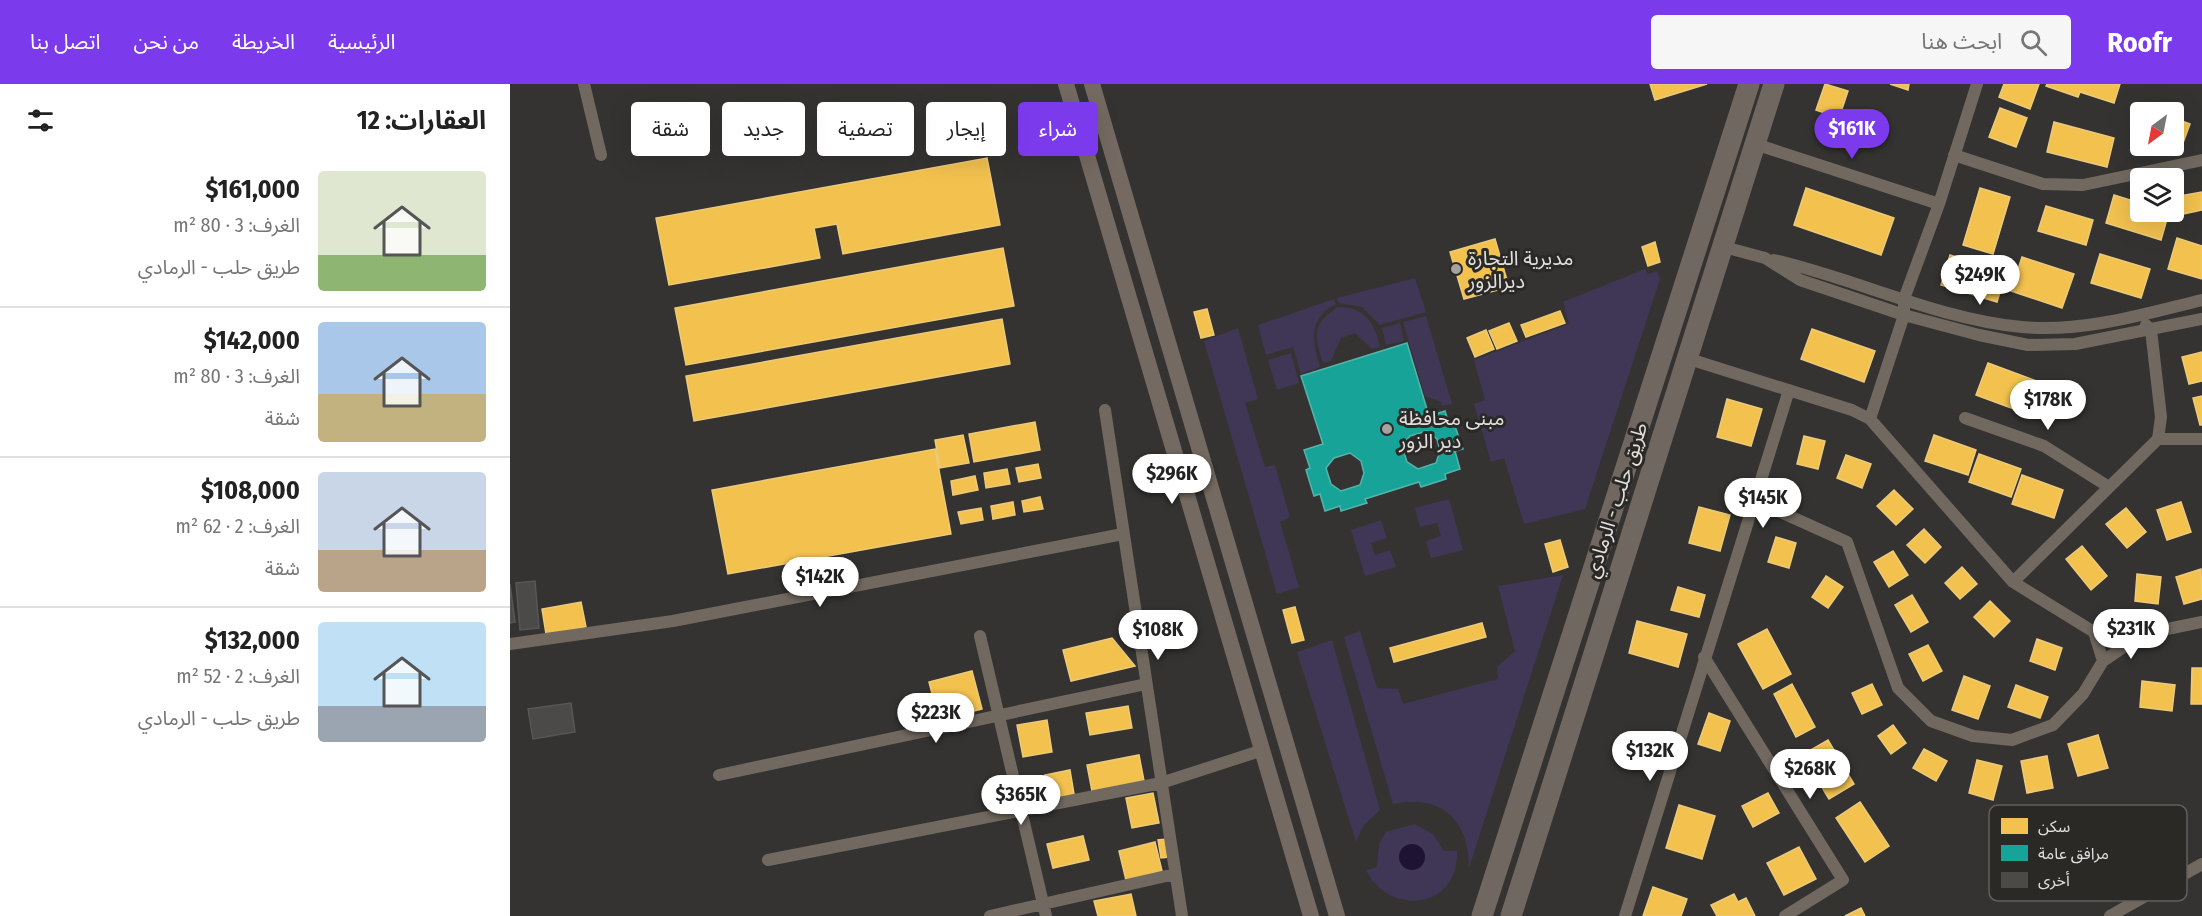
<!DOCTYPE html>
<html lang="ar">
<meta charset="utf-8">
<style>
:root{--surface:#fff;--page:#f6f6f6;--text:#222;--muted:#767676;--line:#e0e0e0;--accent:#7c3aed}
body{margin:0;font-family:"Fira Sans Condensed","Noto Sans Arabic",sans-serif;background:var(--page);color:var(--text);direction:rtl;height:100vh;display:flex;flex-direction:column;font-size:22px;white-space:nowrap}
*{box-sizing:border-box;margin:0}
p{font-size:20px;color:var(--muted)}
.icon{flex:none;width:33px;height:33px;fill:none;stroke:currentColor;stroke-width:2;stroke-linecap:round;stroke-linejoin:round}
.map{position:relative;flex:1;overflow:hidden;direction:ltr}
.panel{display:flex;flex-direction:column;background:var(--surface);width:510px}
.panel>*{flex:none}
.banner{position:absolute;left:18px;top:18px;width:570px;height:54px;direction:rtl;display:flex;gap:12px}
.needle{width:39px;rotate:212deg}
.fabs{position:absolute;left:1620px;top:18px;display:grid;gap:12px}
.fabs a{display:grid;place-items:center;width:54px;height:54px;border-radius:6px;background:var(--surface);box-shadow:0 6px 24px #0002;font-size:30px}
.price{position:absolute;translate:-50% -51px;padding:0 14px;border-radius:21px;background:#fff;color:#222;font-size:20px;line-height:39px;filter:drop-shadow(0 2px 3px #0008)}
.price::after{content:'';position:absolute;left:50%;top:36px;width:18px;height:14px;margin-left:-9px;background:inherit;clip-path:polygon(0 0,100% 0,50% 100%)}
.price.active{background:var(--accent);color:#fff}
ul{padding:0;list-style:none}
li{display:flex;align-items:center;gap:18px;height:150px;padding:0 24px}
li+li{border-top:2px solid var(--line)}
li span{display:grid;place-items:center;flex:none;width:168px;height:120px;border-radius:6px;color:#555}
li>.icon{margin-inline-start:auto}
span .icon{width:72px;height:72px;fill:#fffc;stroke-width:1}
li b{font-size:26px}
h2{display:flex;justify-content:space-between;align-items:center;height:72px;padding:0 24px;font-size:26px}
.tag{padding:0 21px;border-radius:6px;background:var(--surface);box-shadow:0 6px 24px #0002;font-size:21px;line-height:54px}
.tag.active{background:var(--accent);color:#fff}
header{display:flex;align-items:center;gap:36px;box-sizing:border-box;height:84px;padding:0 30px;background:var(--accent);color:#fff}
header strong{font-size:28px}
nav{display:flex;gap:33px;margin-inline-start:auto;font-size:21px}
.search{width:420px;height:54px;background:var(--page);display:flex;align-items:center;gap:15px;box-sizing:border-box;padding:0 21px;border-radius:6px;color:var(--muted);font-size:22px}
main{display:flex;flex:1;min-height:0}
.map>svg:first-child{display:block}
.green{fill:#403756}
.water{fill:#1e1333}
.homes{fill:#f2c14e;stroke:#edca7a;stroke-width:1.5}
.public{fill:#17a398;stroke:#54b5ad;stroke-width:1.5;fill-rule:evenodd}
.building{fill:#4b4a49;stroke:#585755;stroke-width:1.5}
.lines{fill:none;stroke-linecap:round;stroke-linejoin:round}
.minor{stroke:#716960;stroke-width:12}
.secondary{stroke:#746a61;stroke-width:16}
.trunk{stroke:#706860;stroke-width:21}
.poi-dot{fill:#a5a3a2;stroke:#2b2926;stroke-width:2}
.labels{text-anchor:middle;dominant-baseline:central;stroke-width:6;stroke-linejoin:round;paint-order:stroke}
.poi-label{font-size:20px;fill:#e2e0df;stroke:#2b2926;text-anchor:start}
.street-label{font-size:20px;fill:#e2e0df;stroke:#2b2926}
.key{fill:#2b2926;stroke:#62605e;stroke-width:1.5}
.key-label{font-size:16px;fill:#e2e0df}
</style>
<header>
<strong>Roofr</strong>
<div class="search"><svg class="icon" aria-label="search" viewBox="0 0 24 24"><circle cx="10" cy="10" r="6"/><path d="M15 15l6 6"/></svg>ابحث هنا</div>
<nav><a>الرئيسية</a><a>الخريطة</a><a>من نحن</a><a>اتصل بنا</a></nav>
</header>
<main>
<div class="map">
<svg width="1692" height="832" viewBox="0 0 1692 832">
<rect width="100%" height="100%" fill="#343331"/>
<!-- green -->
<path class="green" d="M1135 185 1138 190 1147 187 1150 195 1075 425 1014 440 994 374 981 378 964 320 975 316 964 276 1059 240 1053 218Z
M905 194 916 228 870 241 852 223 829 219 827 214Z
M824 215 826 220C798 234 802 258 810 283L791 290 783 263 756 271 748 241Z
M827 223C855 223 864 238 870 263L862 265 845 249 831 254 821 277 813 279C804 249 801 243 827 223Z
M916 232 942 320 932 322 931 318 915 312 893 238Z
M890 239 894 257 876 261 872 244Z
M728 244 748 315 735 319 755 383 765 381 780 433 770 438 789 503 767 510 694 257Z
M781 269 789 299 767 306 758 276Z
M939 415 953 466 921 474 916 457 931 452 927 439 910 443 905 424Z
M871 436 877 454 861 459 865 471 880 466 886 483 855 492 841 446Z
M1053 491 959 784C959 735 931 710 883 720L834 553 850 547 867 604 888 605 893 620 988 595 987 583 1005 567 988 502Z
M822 556 870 726 854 741 846 758 787 568Z
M905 740 923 750 934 767H947C949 827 878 832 856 786L867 783 869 760 876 748Z"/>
<!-- water -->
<path class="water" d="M889 773a13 13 0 1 1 26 0a13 13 0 1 1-26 0Z"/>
<!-- homes -->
<path class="homes" d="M1140 0H1197L1145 16Z
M1315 0 1338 7 1329 34 1306 26Z
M1380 0H1399L1398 6Z
M1494 0H1529L1520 25 1489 13Z
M1537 0H1610L1604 19 1570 8 1568 13 1536 2Z
M1490 24 1517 34 1506 63 1479 53Z
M1664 34 1680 40 1670 67 1654 62H1664Z
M1544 38 1604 54 1597 83 1537 68Z
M477 74 490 141 333 170 327 140 304 144 310 174 159 201 146 134Z
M1296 104 1384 134 1371 171 1284 141Z
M1470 104 1500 113 1483 170 1453 161Z
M1692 108V126L1673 130 1669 112Z
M1604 111 1630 119V128H1659L1651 156 1596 139Z
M1536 122 1583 136 1576 161 1528 147Z
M1667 154 1692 162V195L1658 185Z
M985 155 999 203 954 215 940 168Z
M1145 158 1150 178 1138 182 1132 163Z
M493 164 504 222 176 281 165 224Z
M1590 170 1640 185 1631 214 1581 199Z
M1440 171 1496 188 1487 218 1431 201Z
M1512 173 1564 190 1552 224 1501 207Z
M697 225 704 251 691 254 684 228Z
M1050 227 1055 239 1016 253 1011 241Z
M492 235 500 280 184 337 176 292Z
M999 239 1007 257 987 265 979 247Z
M1302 245 1365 267 1354 298 1291 275Z
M976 246 984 265 965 273 957 254Z
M1692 268V297L1679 300 1672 273Z
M1478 279 1535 300 1523 332 1466 311Z
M1692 312V341H1690L1683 314Z
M1217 315 1252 325 1241 362 1207 353Z
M525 338 530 366 464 378 459 350Z
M453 351 459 379 430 384 425 356Z
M1424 351 1466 366 1458 391 1415 377Z
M1294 352 1315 357 1308 385 1287 380Z
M425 365 441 450 218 490 202 406Z
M1469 370 1511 385 1501 413 1459 398Z
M1336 371 1361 380 1352 404 1327 394Z
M528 380 531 394 509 398 506 384Z
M497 385 500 400 476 404 474 389Z
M1512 391 1553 406 1544 434 1502 420Z
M465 392 468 406 443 411 441 397Z
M1384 406 1403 425 1386 441 1367 422Z
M530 413 533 425 514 428 512 417Z
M503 418 505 431 483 435 481 422Z
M1671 418 1681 448 1657 456 1647 426Z
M1189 423 1220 431 1210 467 1179 459Z
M471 424 473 436 451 440 448 428Z
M1616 424 1636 448 1617 464 1596 440Z
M1414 445 1431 463 1415 479 1397 461Z
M1266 453 1286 459 1279 484 1258 478Z
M1050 456 1058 483 1043 488 1035 460Z
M1572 462 1597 492 1581 506 1556 475Z
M1383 467 1398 491 1379 503 1364 478Z
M1452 483 1467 500 1450 515 1435 499Z
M1691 485 1692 515 1674 520 1666 493Z
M1627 490 1651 493 1648 520 1625 517Z
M1316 492 1333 503 1318 524 1302 513Z
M1168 503 1195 511 1189 533 1161 526Z
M1402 511 1418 538 1401 548 1385 521Z
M1480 517 1500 537 1484 553 1464 533Z
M71 518 76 543 36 550 32 525Z
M785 523 794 556 782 559 773 526Z
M1127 537 1177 550 1168 583 1119 569Z
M972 539 976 553 884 578 880 564Z
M1257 545 1281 590 1253 605 1228 560Z
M602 554 625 582 561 597 553 566Z
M1527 555 1552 564 1545 586 1520 577Z
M1418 561 1432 587 1413 597 1399 570Z
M1682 584H1692V620H1681Z
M462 587 472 625 429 636 419 598Z
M1454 592 1480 602 1468 635 1442 626Z
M1632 597 1665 601 1662 627 1630 623Z
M1282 600 1305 643 1286 653 1264 610Z
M1362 600 1372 621 1352 630 1342 609Z
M1506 601 1538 613 1530 634 1498 623Z
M618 622 622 644 580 651 576 629Z
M1199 629 1220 637 1210 667 1188 660Z
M537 636 542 668 513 673 507 641Z
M1383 641 1396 659 1381 670 1368 652Z
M1588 651 1598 684 1568 692 1558 660Z
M1318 656 1344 700 1319 715 1292 671Z
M1414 665 1437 677 1426 697 1403 684Z
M629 671 634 697 582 707 577 681Z
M1537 672 1543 704 1517 709 1511 677Z
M1467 676 1492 682 1483 716 1459 709Z
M560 686 564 710 540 715 535 691Z
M643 709 649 739 622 744 616 714Z
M1258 709 1269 729 1243 743 1232 722Z
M1350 718 1379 762 1355 778 1326 734Z
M1169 721 1205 732 1192 775 1156 764Z
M573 752 579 776 543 784 537 760Z
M656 755 659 773 651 774 648 756Z
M645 758 652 787 616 796 609 767Z
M1289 763 1306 795 1274 811 1257 779Z
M1143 803 1177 815 1171 832H1133Z
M621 810 626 832H588L584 817Z
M1224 810 1228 818 1236 814 1245 832H1207L1201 821Z
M1351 824 1355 832H1335Z"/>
<!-- public -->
<path class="public" d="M897 259 919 332 935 327 940 343 945 342 953 365 945 367 950 385 935 390 936 395 911 403 909 398 855 415 857 419 831 427 830 422 815 427 810 410 804 412 796 386 800 384 794 366 813 360 791 292ZM917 347 927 355 930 367 926 379 908 385 897 378 892 362 900 352ZM840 369 851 377 854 389 850 401 831 407 821 400 816 384 824 374Z"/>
<!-- building -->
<path class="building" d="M25 497 29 544 10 546 6 499Z
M0 500 5 538 0 539Z
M61 619 65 648 23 655 18 625Z"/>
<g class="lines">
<!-- minor -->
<path class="minor" d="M74 0 91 71
M1245 60 1429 120
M1444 71 1533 100 1573 101 1692 76
M1214 163 1255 174 1290 196 1394 231 1469 251 1518 261 1565 260 1692 235
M1264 176C1347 195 1427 235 1512 243 1572 249 1634 230 1692 216
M1176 274 1342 326 1360 335 1503 498 1584 548 1593 577 1573 610 1543 641 1502 656 1463 652 1421 637 1388 604 1337 458 1246 417
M595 326 672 832
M1455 334 1534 362 1599 403
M1360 335 1394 231V215L1429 120 1467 0
M1648 355H1692
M1503 498 1648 355 1651 333 1641 246 1636 241
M1584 548 1633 550 1692 538
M470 552 536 832
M0 560 163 537 613 450
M1194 573 1333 796 1275 832
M1593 577 1633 550
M209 691 636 600
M258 776 651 699 753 666
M480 832 665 790
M1115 832 1279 306
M1600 832 1692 780"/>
<!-- secondary -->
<path class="secondary" d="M556 0 801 832
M582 0 827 832"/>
<!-- trunk -->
<path class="trunk" d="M972 832 1239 0
M1001 832 1264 0"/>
</g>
<!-- markers -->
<g class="poi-dot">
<circle cx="946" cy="185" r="6"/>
<circle cx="877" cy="345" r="6"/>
</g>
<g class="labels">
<!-- poi labels -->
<g class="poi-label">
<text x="958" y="174">مديرية التجارة<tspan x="958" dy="23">ديرالزور</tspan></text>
<text x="889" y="334">مبنى محافظة<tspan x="889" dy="23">دير الزور</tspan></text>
</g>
<!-- street labels -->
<g class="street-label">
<text transform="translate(1106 416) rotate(-72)">طريق حلب - الرمادي</text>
</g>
</g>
<!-- legend -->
<rect x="1479" y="721" width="198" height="96" rx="9" class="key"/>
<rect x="1491" y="734" width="27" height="16" fill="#f2c14e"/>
<rect x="1491" y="761" width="27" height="16" fill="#17a398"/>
<rect x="1491" y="788" width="27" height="16" fill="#4b4a49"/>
<g class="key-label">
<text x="1528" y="748">سكن</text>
<text x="1528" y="775">مرافق عامة</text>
<text x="1528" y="802">أخرى</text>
</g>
</svg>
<div class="fabs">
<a><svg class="needle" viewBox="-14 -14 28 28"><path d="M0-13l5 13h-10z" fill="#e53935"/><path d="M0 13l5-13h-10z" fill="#767676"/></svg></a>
<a><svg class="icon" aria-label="layers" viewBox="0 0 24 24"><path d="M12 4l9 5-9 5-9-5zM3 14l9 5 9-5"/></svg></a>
</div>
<b class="price active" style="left:1342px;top:76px">$161K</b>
<b class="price" style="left:1470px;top:222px">$249K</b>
<b class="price" style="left:1538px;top:347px">$178K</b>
<b class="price" style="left:662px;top:421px">$296K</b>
<b class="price" style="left:1253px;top:445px">$145K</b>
<b class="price" style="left:310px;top:524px">$142K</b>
<b class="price" style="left:1621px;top:576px">$231K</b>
<b class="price" style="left:648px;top:577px">$108K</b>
<b class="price" style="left:426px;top:660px">$223K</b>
<b class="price" style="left:1140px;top:698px">$132K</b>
<b class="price" style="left:1300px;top:716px">$268K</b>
<b class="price" style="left:511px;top:742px">$365K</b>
<div class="banner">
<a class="tag active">شراء</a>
<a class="tag">إيجار</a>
<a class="tag">تصفية</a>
<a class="tag">جديد</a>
<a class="tag">شقة</a>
</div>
</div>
<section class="panel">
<h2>العقارات: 12<svg class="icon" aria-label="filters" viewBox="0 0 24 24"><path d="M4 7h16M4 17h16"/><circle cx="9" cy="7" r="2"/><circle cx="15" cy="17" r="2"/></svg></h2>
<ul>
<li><span style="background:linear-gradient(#dfe7d0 70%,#8fb573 0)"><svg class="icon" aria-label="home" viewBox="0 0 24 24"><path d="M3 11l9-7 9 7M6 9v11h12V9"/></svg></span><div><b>$161,000</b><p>الغرف: 3 · 80 m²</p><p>طريق حلب - الرمادي</p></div></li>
<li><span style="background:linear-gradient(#a9c7e8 60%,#c2b280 0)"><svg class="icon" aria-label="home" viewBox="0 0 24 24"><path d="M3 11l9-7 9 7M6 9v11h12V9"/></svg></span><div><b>$142,000</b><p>الغرف: 3 · 80 m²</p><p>شقة</p></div></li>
<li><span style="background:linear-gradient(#c9d6e8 65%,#b9a48a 0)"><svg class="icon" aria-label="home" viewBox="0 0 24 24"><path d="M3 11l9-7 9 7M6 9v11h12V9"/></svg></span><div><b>$108,000</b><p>الغرف: 2 · 62 m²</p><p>شقة</p></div></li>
<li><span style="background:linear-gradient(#bfe0f5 70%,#9aa5b1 0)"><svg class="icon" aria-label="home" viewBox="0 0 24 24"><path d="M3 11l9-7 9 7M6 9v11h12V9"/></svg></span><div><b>$132,000</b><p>الغرف: 2 · 52 m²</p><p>طريق حلب - الرمادي</p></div></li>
</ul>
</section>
</main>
